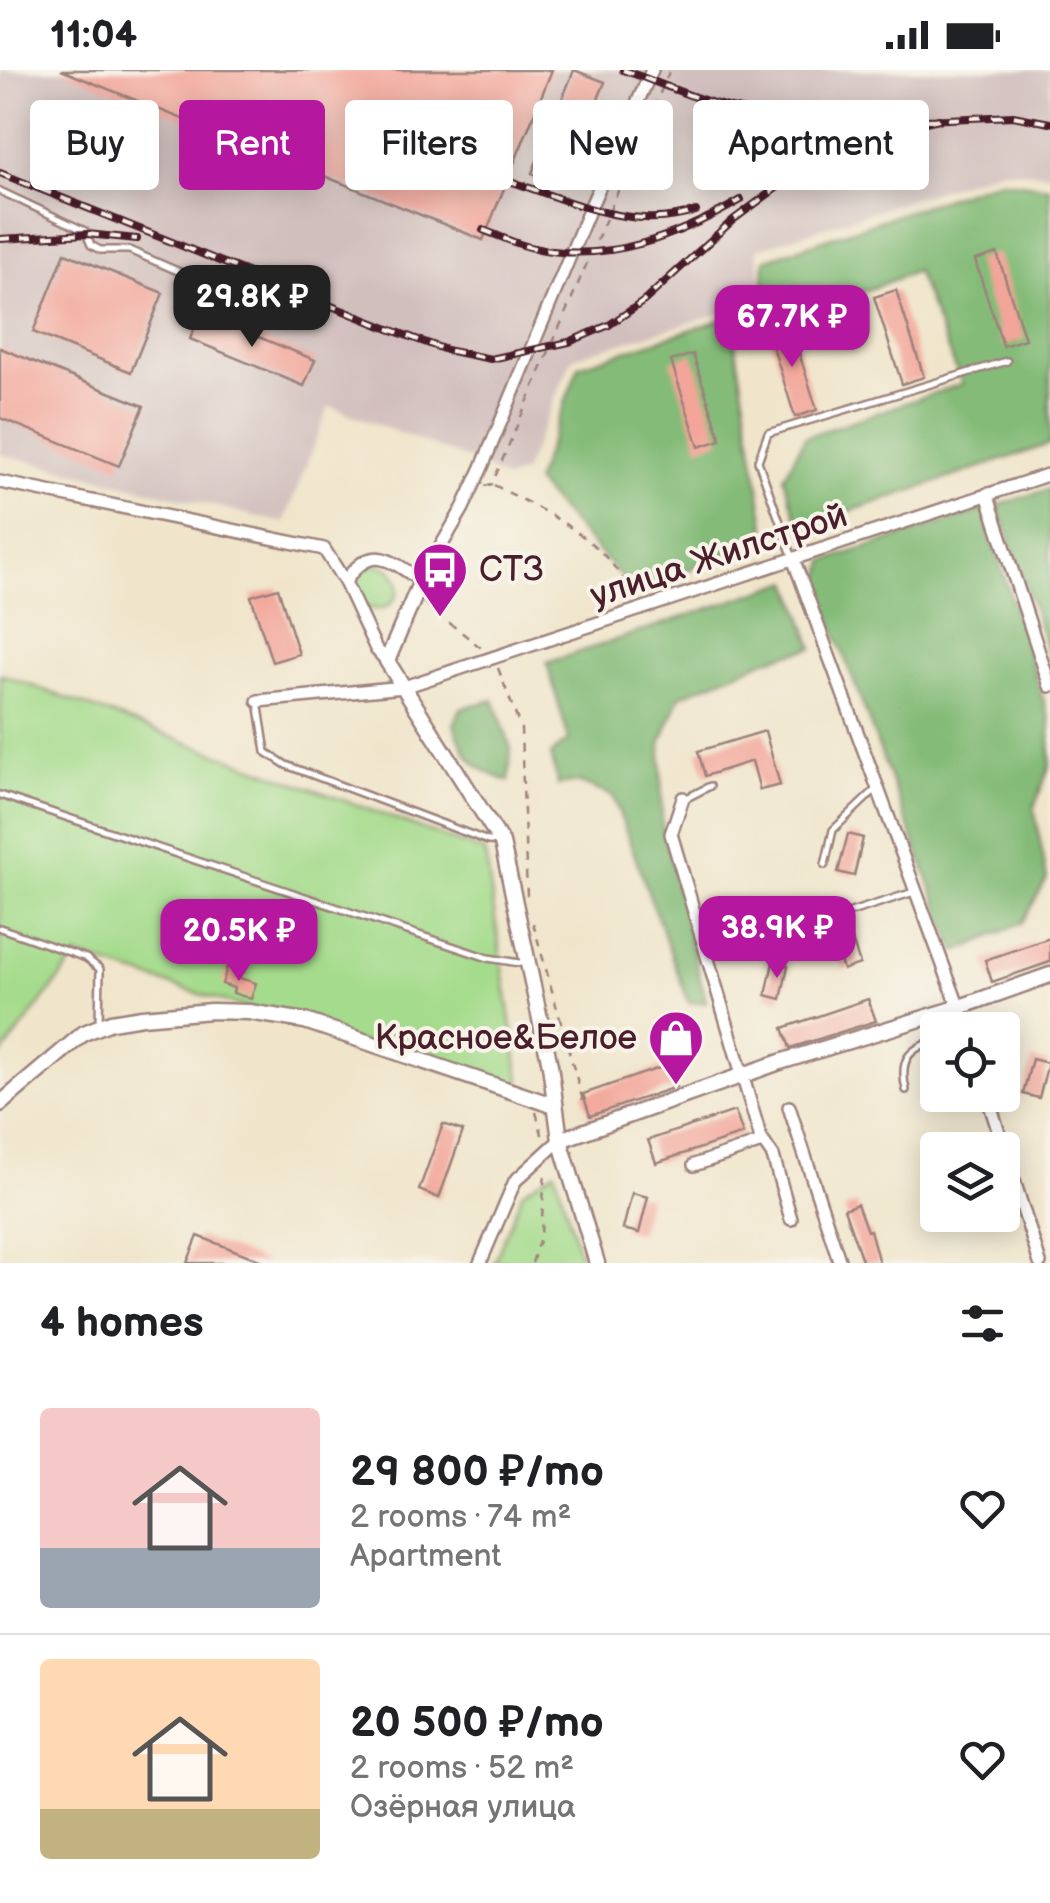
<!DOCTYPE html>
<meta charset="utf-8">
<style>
:root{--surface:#fff;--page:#f2f2f2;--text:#202124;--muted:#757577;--line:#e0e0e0;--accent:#b5179e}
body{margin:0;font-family:"Balsamiq Sans",sans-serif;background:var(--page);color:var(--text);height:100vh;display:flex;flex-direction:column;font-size:38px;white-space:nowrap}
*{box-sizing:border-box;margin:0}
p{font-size:32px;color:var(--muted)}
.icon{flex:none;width:55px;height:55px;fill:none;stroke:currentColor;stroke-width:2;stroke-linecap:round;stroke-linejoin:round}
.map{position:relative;height:1193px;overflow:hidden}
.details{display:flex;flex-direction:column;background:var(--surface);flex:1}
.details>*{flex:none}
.guide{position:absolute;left:30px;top:30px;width:990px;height:90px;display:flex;gap:20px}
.buttons{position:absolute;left:920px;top:942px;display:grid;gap:20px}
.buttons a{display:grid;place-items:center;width:100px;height:100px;border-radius:10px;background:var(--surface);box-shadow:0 5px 25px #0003;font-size:50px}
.price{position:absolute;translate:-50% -85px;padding:0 22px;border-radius:20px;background:var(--accent);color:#fff;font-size:32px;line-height:65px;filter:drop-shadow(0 2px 5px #0008)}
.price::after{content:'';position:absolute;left:50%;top:60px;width:30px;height:22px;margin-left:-15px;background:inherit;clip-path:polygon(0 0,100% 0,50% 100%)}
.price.active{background:#222;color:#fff}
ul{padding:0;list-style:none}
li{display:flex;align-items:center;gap:30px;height:250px;padding:0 40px}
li+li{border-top:2px solid var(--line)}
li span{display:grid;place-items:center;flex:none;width:280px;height:200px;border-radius:10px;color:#555}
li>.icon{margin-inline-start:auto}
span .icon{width:120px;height:120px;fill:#fffc;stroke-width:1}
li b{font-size:42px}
h2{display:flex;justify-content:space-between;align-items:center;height:120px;padding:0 40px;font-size:42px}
.tag{padding:0 35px;border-radius:10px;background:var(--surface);box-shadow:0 5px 25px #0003;font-size:35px;line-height:90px}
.tag.active{background:var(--accent);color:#fff}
.status{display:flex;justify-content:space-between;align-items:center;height:70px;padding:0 50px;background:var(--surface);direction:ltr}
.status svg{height:28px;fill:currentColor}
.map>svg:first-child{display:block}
.industrial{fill:#d1bfbd}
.green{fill:#a5db8c;stroke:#787d5c;stroke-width:2.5}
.forest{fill:#84bb78;stroke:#676d52;stroke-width:2.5}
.building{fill:#f3a59a}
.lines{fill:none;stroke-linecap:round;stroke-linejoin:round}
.service-casing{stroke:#9d827b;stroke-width:10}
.minor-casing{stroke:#9d827b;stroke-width:16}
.tertiary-casing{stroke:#9d827b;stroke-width:19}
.path{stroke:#9d827b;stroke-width:2.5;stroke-dasharray:8 8;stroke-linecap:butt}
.service{stroke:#fff;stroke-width:5}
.minor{stroke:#fff;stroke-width:11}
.tertiary{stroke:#fff;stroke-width:14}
.rail-casing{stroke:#4a1f2b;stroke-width:8}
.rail{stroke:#f7f3e8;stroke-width:4;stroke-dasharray:11;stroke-linecap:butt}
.labels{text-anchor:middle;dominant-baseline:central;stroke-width:8;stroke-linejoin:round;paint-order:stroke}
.street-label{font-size:35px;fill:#4a1f2b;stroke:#f7f3e8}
.poi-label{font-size:35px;fill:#4a1f2b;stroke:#f7f3e8;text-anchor:start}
</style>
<div class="status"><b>11:04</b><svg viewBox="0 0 49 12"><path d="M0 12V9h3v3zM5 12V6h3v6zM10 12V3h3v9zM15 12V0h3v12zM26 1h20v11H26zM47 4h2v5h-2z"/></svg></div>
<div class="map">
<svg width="1050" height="1193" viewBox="0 0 1050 1193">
<rect width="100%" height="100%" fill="#f7f3e8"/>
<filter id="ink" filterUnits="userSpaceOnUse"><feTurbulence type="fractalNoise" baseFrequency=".01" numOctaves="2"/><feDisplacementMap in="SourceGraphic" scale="20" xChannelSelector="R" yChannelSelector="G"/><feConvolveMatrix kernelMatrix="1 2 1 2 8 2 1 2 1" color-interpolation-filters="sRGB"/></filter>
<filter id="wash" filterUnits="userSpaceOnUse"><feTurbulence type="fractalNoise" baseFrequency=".0048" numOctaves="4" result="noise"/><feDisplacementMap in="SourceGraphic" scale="40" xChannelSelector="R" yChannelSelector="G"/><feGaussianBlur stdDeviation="2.25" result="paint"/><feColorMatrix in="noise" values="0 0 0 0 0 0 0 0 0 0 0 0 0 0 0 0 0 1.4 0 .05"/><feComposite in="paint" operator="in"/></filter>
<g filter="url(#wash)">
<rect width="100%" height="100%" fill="#f0e5cb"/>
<!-- industrial -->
<path class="industrial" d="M0 0H1050V104L1003 99 757 179 763 231 573 287 523 403 505 410 475 392 329 336 284 453 0 384Z"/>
<!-- green -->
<path class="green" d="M354 517a22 22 0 1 1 44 0a22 22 0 1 1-44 0Z
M0 604 485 782 522 1023 77 886 0 987Z
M555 1101 582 1193H494L523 1121Z"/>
<!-- forest -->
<path class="forest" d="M999 110 1050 117V374L800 458 784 407 805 367 962 314 916 201 735 271 767 467 635 522 535 412 579 296 763 236 765 190Z
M1050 419V588L998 435Z
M983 440 1050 651V694L1034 738 1047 809 1022 853 956 882 819 519 825 491Z
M790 511 813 578 771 588 680 626 661 673 662 756 706 932 689 933 613 726 578 712 558 715 551 684 569 670 547 593Z
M494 630 511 679 509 711C472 699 468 690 454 655L461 638Z"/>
<g id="blocks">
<!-- building -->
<path class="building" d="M61 0H552L483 170Z
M574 0 605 12 563 115 532 103Z
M65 183 163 223 131 302 33 262Z
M997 183 1025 269 1003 276 975 190Z
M896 220 924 307 902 314 874 227Z
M200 243 315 290 304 316 190 269Z
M790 254 817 340 795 347 768 261Z
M0 278 144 336 119 396 0 348Z
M693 284 721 370 699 377 671 291Z
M278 518 299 584 272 592 251 526Z
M765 661 780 715 760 720 752 691 705 706 698 681Z
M848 764 863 768 854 806 838 802Z
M847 855 860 894 843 900 830 860Z
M1050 868V892L992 912 985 890Z
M773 892 788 896 781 929 766 925Z
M227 897 238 900 236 907 256 913 251 929 233 923 234 918 222 914Z
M868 929 876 951 790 978 783 958Z
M1032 989 1048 993 1039 1028 1023 1024Z
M668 995 676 1017 590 1046 583 1024Z
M735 1041 743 1064 656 1093 648 1070Z
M443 1054 463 1061 439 1128 419 1120Z
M632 1123 648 1127 639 1163 623 1159Z
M857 1134 867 1161 870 1160 879 1193H863L844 1139Z
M198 1166 265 1192V1193H187Z"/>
</g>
</g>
<g filter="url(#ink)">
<use href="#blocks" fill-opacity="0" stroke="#9d827b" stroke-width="2.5"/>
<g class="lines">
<!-- service casing -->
<g class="service-casing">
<path id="service" d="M0 121 85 161 91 175 100 180H129L180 202
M793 488 758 391 768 363 1007 291
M258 631 266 682 286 695 488 771 499 772
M0 725 488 888 526 894
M683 730 710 716
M825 795 833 760 876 719
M832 848 914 822
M0 858 86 888 100 899 99 955
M906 1020C899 989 908 979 938 969"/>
</g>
<!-- minor casing -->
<g class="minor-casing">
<path id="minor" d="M0 412 324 479 345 512 376 579 387 591
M987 424 1050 616
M794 491 967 960
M345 512C370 473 390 489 421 511L463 438 482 397 590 138 652 0
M258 631 404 617 1050 404
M683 728 671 764 762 1072 694 1095
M987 1025 1040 1193
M789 1037 840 1193
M760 1067 773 1086 791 1149
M480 1193 515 1111 560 1070"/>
</g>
<!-- tertiary casing -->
<g class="tertiary-casing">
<path id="tertiary" d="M421 511 387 591 502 773 550 995 560 1070 597 1193
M0 1034 84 963 111 952 142 947 211 941 249 942 305 951 555 1036
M560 1070 780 992 960 937 1050 905"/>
</g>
<!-- path -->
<path class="path" d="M494 415C547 443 610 470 634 531
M485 416 492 414 670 0
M424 533 484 580
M498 598 521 659 527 826
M533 853 585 1038
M536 1042 543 1068
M532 1193 541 1164 545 1101"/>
<!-- service -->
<use href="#service" class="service"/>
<!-- minor -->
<use href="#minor" class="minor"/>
<!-- tertiary -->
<use href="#tertiary" class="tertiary"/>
<!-- rail casing -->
<g class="rail-casing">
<path id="rail" d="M623 0C655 11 685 25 717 34 772 50 829 54 886 51
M926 50 1013 46 1050 53
M807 93 875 63 939 49
M0 103 389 259 446 280 491 289 569 272 609 255 644 231 733 150 817 88
M507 110C567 130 633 163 696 141
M483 160C500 166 517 175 534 178 608 194 678 166 741 130
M0 169 87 164 137 169"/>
</g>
<!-- rail -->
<use href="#rail" class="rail"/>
</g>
</g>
<!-- icons -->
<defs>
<g id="bus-pin" transform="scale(2.875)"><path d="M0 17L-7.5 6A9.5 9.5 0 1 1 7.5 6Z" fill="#b5179e" stroke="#f7f3e8"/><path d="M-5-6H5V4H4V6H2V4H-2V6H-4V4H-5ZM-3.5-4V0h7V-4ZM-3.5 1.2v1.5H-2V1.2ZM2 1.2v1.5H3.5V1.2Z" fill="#fff"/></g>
<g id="shop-pin" transform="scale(2.875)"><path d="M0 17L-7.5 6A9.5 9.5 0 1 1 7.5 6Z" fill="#b5179e" stroke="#f7f3e8"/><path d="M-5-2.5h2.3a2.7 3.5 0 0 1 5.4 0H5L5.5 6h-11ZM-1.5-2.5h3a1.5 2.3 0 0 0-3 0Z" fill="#fff"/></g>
</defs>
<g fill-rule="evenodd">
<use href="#bus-pin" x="440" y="500"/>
<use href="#shop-pin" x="676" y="968"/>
</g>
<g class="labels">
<!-- street labels -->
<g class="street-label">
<text transform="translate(719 486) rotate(-18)">улица Жилстрой</text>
</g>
<!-- poi labels -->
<g class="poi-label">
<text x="479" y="500">СТЗ</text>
<text x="637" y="968" text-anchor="end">Красное&amp;Белое</text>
</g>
</g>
</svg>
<div class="buttons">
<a><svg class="icon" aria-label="locate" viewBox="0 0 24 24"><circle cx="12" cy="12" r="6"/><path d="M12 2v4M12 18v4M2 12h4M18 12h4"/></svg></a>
<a><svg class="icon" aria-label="layers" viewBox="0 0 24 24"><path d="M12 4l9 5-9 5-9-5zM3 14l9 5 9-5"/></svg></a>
</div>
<b class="price active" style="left:252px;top:280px">29.8K ₽</b>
<b class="price" style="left:792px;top:300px">67.7K ₽</b>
<b class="price" style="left:777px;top:911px">38.9K ₽</b>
<b class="price" style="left:239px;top:914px">20.5K ₽</b>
<div class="guide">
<a class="tag">Buy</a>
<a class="tag active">Rent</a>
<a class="tag">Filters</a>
<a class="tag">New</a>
<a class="tag">Apartment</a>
</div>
</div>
<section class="details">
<h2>4 homes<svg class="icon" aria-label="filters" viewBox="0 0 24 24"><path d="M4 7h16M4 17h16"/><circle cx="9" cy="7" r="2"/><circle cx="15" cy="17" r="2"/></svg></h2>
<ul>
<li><span style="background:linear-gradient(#f6c9c9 70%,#9aa5b1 0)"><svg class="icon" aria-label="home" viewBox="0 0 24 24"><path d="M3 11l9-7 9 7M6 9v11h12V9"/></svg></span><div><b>29 800 ₽/mo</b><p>2 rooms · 74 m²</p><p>Apartment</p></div><svg class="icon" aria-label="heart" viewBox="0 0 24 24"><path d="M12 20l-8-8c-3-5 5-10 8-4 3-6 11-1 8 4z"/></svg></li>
<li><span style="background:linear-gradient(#ffd9b3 75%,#c2b280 0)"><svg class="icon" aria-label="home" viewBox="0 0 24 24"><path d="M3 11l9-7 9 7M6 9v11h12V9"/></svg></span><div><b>20 500 ₽/mo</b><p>2 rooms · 52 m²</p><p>Озёрная улица</p></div><svg class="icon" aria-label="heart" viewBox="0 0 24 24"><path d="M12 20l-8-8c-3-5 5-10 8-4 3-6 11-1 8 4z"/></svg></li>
</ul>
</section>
